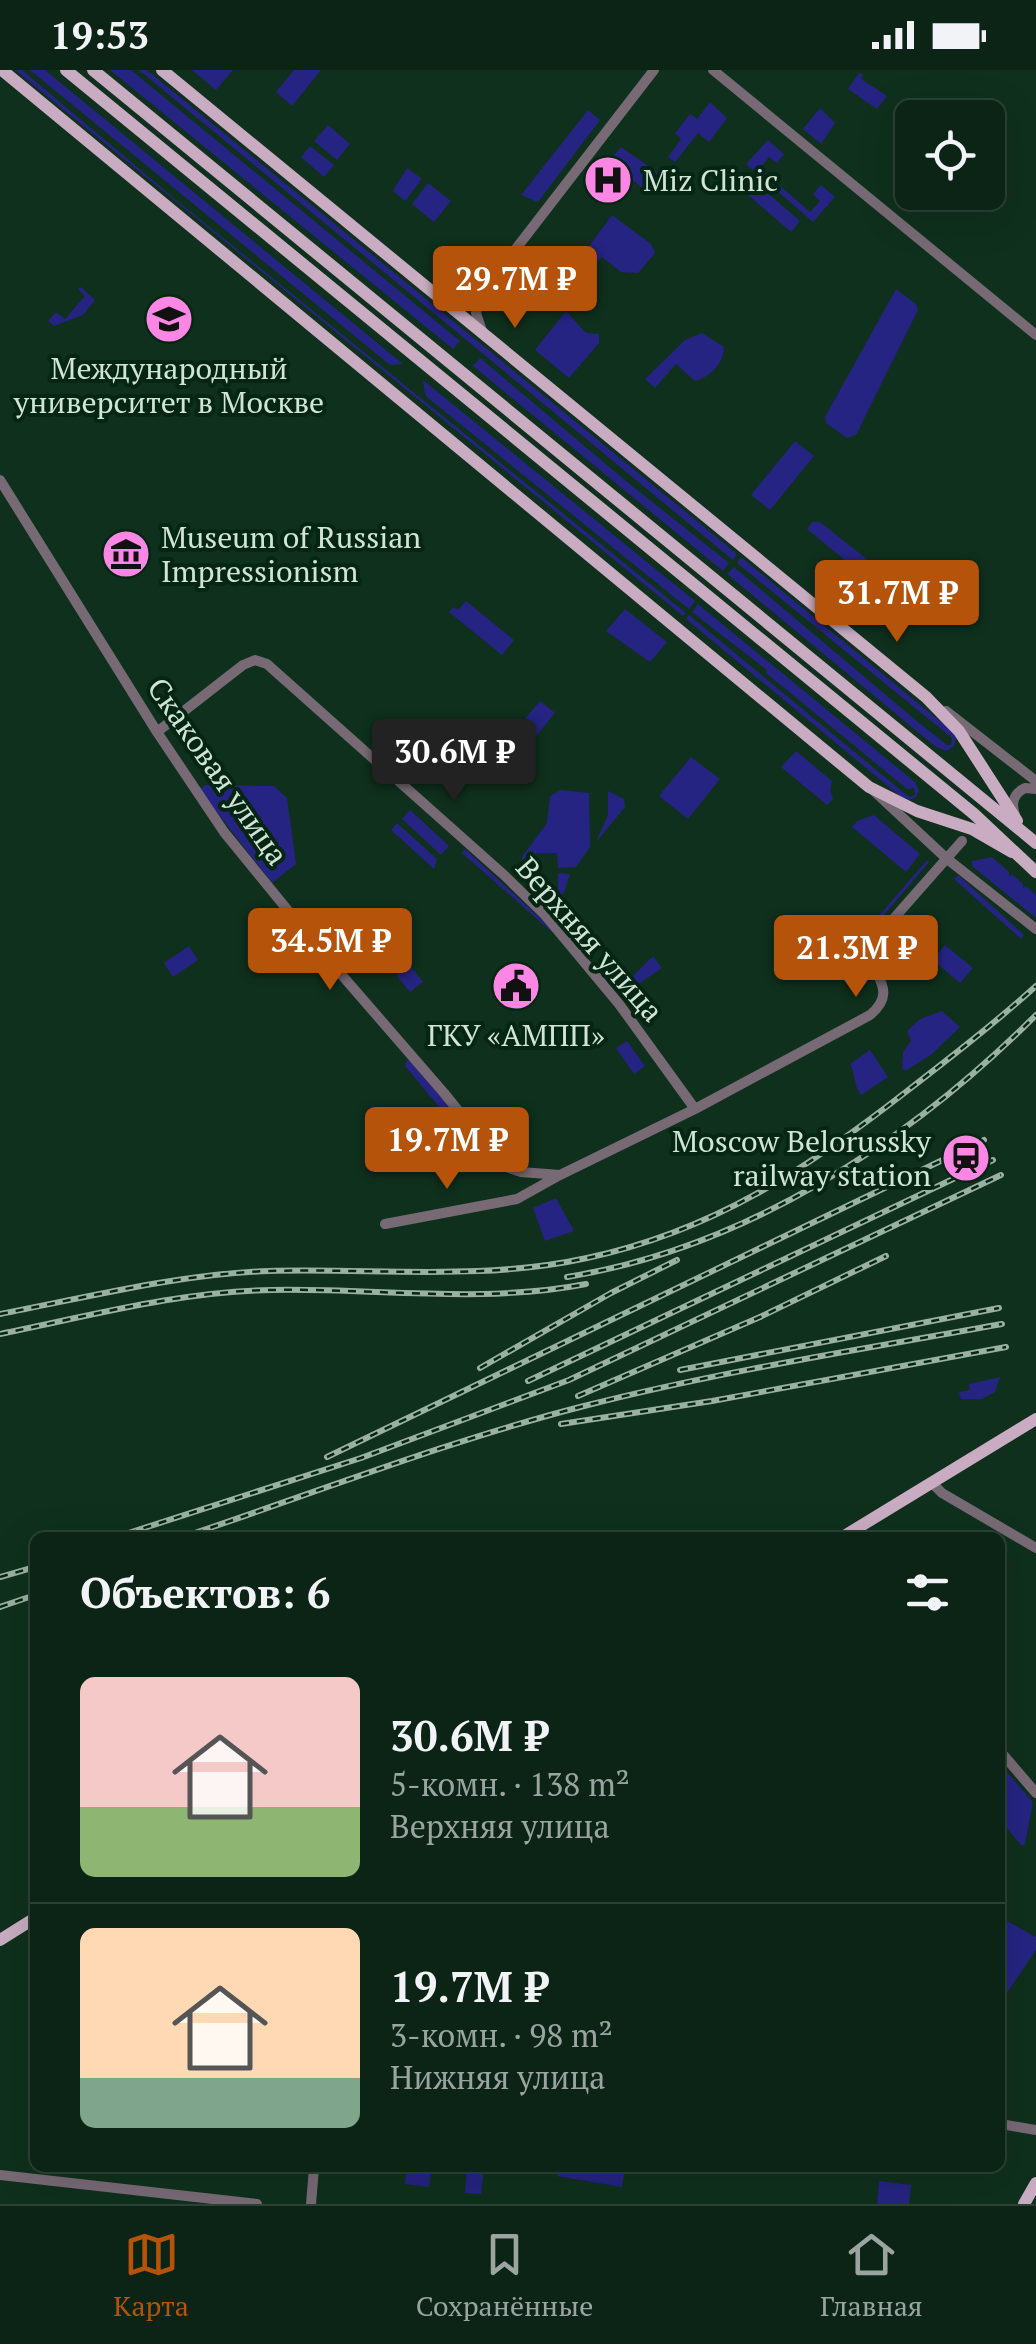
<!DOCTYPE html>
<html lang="ru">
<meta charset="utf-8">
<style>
:root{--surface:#0b2416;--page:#142c1f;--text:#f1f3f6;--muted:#9aa4a1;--line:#2b4135;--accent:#b45309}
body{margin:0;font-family:"PT Serif",serif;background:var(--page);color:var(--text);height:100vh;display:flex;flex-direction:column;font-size:38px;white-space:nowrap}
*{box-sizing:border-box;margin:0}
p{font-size:32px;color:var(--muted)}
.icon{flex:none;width:55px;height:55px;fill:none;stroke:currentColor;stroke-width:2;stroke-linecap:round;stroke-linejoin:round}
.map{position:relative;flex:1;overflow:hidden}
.details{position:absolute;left:30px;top:1462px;width:975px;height:640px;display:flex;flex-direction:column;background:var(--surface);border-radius:15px;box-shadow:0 10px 40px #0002,0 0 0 2px var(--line)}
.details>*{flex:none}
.buttons{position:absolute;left:895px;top:30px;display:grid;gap:20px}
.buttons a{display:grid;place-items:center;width:110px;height:110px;border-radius:15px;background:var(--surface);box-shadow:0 10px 40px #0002,0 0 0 2px var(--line);font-size:50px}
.price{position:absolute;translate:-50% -85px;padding:0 22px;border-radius:10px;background:var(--accent);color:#fff;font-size:32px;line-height:65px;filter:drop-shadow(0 2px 5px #0008)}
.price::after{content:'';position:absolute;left:50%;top:60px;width:30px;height:22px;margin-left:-15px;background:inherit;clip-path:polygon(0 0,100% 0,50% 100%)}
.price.active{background:#222;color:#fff}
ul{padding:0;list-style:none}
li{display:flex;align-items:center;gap:30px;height:250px;padding:0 50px}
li+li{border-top:2px solid var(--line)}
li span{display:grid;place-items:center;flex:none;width:280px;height:200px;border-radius:15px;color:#555}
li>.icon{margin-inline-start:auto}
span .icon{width:120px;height:120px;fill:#fffc;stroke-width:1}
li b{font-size:42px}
h2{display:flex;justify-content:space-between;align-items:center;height:120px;padding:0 50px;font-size:42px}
.status{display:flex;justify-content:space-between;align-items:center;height:70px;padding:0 50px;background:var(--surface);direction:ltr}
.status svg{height:28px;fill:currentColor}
.tabs{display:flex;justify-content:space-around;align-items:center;height:140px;border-top:2px solid var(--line);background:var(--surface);font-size:28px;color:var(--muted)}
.tabs a{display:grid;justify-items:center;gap:5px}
.tabs .active{color:var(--accent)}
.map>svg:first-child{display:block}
.green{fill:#252482}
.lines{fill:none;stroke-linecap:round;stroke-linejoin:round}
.minor{stroke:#786a75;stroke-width:10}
.major{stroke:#c9acc1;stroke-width:12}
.rail-casing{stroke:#9ab1a2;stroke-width:6}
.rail{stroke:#042613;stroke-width:2.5;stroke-dasharray:8;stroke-linecap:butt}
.labels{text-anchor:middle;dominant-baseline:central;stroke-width:8;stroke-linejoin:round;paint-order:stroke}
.poi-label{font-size:30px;fill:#d1e4d7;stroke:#042613;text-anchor:start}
.street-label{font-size:30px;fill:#d1e4d7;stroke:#042613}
</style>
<div class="status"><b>19:53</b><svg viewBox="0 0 49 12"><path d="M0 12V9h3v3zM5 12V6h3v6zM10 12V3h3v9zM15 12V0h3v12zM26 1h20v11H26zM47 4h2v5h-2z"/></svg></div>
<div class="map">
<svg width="1036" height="2134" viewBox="0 0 1036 2134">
<rect width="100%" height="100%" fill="#0f301d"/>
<!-- green -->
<path class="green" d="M15 0H22L175 129 686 543 683 546Z
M30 0H45L403 294 390 295Z
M110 0H131L460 271 453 279Z
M139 0H147L737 484 733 490Z
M192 0H233L216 20Z
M294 0H321L292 36 276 22Z
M859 3 863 5 861 9 887 26 877 39 848 19Z
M710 32 727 48 709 72 698 63 675 92 668 87 681 69 675 63 690 44 697 49Z
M820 38 835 53 821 74 803 59Z
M588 40 600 50 538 132 521 125Z
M328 55 350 74 337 90 314 71Z
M768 70 784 84 777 93 769 87 760 98 810 142 820 131 813 124 821 115 835 127 813 152 746 94Z
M310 76 334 95 324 107 301 87Z
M621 77 664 107 650 125 610 90Z
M407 98 422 109 405 131 393 121Z
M749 107 800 151 791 162 740 118Z
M428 113 451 131 434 152 412 134Z
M612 145 651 174 655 183 638 203 621 202 602 187 586 204 575 195Z
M81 217 95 230 83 245 54 256 48 251 56 242 65 249 85 226 78 219Z
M896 219 916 234 918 240 856 365 847 368 826 353 825 347Z
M566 241 586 263 599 264V273L569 308 535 280Z
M702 263 724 277C724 293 710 307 695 311L676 294 655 318 645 309 685 270Z
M480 288 626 411 729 493 723 501 473 296Z
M423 310 695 531 689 539 428 328 425 324Z
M795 371 814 386 770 440 751 425Z
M812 452H820L878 498 868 509 807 459Z
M741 487 953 662 956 667 954 676 947 681 936 677 727 504 734 497 918 652 947 675H951L952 668 737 493Z
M886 505 907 522 916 511 939 531 922 552 877 516Z
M466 531 514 570 502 585 449 542 454 537 458 540Z
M698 534 915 712 919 721 916 727 909 730 900 726 686 549 689 545 903 722 910 727 915 725 914 718 907 719 766 603 767 600 692 542Z
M625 539 667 572 650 592 606 561Z
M540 631 555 643 532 671 517 658Z
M796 681 832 711 830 720 833 729 827 735 781 697Z
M691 687 720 709 688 749 659 726Z
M205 715 274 716 287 728 296 794 272 813 199 719Z
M561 720 589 723 590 777 576 797 558 798 557 783H536V797H524L522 787 547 753 550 726Z
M608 721 624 729 625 737 596 772 608 745Z
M410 740 449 776 441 785 402 749Z
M874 745 920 784 906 802 852 757 857 751Z
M397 753 437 789 434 799 391 760Z
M465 779 552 859V862L462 783Z
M992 787 1009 802V806L1013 805 1023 814V818L1027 817 1036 825V848L972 796V791Z
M927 790 929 792 837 900 834 898Z
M536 803V820H558V803L570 804 564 822 551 837 517 805Z
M958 805 1024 865 1021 869 954 809Z
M945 875 973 898 960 913 933 890Z
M189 876 198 890 173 907 164 893Z
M653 886 662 898 625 923 621 918Z
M409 894 423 912 410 922 396 905Z
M942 941 960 957 932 984 907 1000 902 999 903 982 911 971 907 961 920 949Z
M627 971 645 996 634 1004 616 978Z
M870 980 888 1007 861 1025C852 1012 856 1004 850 994Z
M407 990 412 992 447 1034V1038L441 1039 405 996Z
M454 1042 486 1087 485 1090 477 1088 447 1047 448 1043Z
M556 1128 574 1161 545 1171 533 1138Z
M1000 1307 995 1322 982 1329H961L959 1322 970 1320 969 1314Z
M1000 1694 1033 1732 1025 1774 1022 1776 1000 1750Z
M1007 1851 1036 1867V1880L1000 1933V1885Z
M407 2098H431L429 2117 405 2114Z
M467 2098H484L481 2124 465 2123Z
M559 2098H625L622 2117 557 2106Z
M879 2111 911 2115 909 2134H877Z"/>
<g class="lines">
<!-- minor -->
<path class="minor" d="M713 0 1036 265
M481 225 476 243 482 261
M448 232 464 233 481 224 654 0
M0 410 157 662 224 762 321 881 444 1023 503 1096 521 1102 560 1105 695 1039 870 945C904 916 861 902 873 872L962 771
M946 641 1036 711
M157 662 243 595 255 590 267 594 504 805 545 845 619 934 695 1039
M874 721 946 788 1036 859
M1015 745C1011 733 1013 724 1025 718L1036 719
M385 1154 517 1129 560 1105
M932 1413 942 1423 1036 1478
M1000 1681 1036 1723
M1000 2054 1036 2060
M0 2105 257 2134
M311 2134 314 2098"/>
<!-- major -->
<path class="major" d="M2 0 869 717 917 741 972 759 1012 782
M66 0 974 744 1036 802
M93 0 1036 773
M162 0 926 627 959 661 1017 751
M841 1468 1036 1349
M0 1870 35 1848
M1024 2134 1036 2113"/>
<!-- rail casing -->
<g class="rail-casing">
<path id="rail" d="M567 1207C746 1178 910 1071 1036 945
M0 1244C89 1227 179 1204 269 1201 376 1198 482 1211 587 1188 713 1161 807 1099 907 1021 951 987 995 953 1036 916
M0 1264C89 1246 181 1221 272 1220 376 1218 483 1234 586 1214
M480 1298 611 1223 677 1190
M680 1300 999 1238
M528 1311 993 1090
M578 1326 760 1247 886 1186
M561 1354 712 1331 1006 1277
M327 1387 984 1070
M113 1468 361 1388 569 1310 1001 1105
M180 1468C315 1423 447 1371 584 1336 721 1301 863 1279 1002 1254
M0 1507 35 1497
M0 1537 35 1525"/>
</g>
<!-- rail -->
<use href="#rail" class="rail"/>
</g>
<!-- icons -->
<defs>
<g id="hospital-disc" transform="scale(2.5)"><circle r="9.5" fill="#fc86e4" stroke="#042613"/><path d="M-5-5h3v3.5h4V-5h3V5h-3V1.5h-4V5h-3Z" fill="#111"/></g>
<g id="university-disc" transform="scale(2.5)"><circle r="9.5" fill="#fc86e4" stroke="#042613"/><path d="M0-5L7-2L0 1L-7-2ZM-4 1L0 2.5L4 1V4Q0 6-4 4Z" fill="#111"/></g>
<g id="museum-disc" transform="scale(2.5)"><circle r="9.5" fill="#fc86e4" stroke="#042613"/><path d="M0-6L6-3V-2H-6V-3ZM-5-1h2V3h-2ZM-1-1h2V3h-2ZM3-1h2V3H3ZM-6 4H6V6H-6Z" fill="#111"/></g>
<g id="civic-disc" transform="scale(2.5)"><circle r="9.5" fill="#fc86e4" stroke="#042613"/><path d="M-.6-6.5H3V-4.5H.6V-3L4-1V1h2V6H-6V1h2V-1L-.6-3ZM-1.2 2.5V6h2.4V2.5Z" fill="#111"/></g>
<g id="station-disc" transform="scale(2.5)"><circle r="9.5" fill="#fc86e4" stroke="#042613"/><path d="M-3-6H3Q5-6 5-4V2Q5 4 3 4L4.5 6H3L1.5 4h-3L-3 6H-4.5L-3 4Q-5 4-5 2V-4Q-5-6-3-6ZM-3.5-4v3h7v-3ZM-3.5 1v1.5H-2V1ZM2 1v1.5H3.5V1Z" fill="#111"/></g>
</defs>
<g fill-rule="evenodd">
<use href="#hospital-disc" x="608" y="110"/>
<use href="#university-disc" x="169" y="249"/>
<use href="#museum-disc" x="126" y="484"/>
<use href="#civic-disc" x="516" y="916"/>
<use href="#station-disc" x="966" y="1088"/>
</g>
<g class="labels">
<!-- poi labels -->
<g class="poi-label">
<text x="643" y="110">Miz Clinic</text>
<text x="169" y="298" text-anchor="middle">Международный<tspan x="169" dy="34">университет в Москве</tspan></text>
<text x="161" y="467">Museum of Russian<tspan x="161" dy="34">Impressionism</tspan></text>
<text x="516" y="965" text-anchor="middle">ГКУ «АМПП»</text>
<text x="931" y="1071" text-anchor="end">Moscow Belorussky<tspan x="931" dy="34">railway station</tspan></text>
</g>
<!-- street labels -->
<g class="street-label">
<text transform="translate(218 701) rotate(55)">Скаковая улица</text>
<text transform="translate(590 869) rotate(49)">Верхняя улица</text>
</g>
</g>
</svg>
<div class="buttons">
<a><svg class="icon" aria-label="locate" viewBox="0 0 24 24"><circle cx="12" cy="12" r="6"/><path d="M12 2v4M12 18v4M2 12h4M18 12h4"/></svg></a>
</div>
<b class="price" style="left:515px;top:261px">29.7M ₽</b>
<b class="price" style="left:897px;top:575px">31.7M ₽</b>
<b class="price active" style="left:454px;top:734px">30.6M ₽</b>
<b class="price" style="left:330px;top:923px">34.5M ₽</b>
<b class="price" style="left:856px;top:930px">21.3M ₽</b>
<b class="price" style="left:447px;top:1122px">19.7M ₽</b>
<section class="details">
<h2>Объектов: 6<svg class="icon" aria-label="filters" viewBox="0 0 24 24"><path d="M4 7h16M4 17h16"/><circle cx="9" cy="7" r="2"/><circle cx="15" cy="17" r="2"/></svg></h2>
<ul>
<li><span style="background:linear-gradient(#f6c9c9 65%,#8fb573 0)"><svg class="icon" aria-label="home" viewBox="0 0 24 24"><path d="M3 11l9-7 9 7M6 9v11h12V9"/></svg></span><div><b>30.6M ₽</b><p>5-комн. · 138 m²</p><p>Верхняя улица</p></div></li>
<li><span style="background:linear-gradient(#ffd9b3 75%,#7fa58c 0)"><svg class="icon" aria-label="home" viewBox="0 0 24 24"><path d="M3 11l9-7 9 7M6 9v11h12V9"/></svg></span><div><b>19.7M ₽</b><p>3-комн. · 98 m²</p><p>Нижняя улица</p></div></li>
</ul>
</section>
</div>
<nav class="tabs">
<a class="active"><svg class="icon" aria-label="map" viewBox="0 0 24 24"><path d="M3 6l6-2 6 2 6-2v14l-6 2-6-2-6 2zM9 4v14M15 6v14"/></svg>Карта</a>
<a><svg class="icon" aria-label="saved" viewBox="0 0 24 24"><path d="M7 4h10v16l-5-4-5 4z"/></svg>Сохранённые</a>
<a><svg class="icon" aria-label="home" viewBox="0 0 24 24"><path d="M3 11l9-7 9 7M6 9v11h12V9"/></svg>Главная</a>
</nav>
